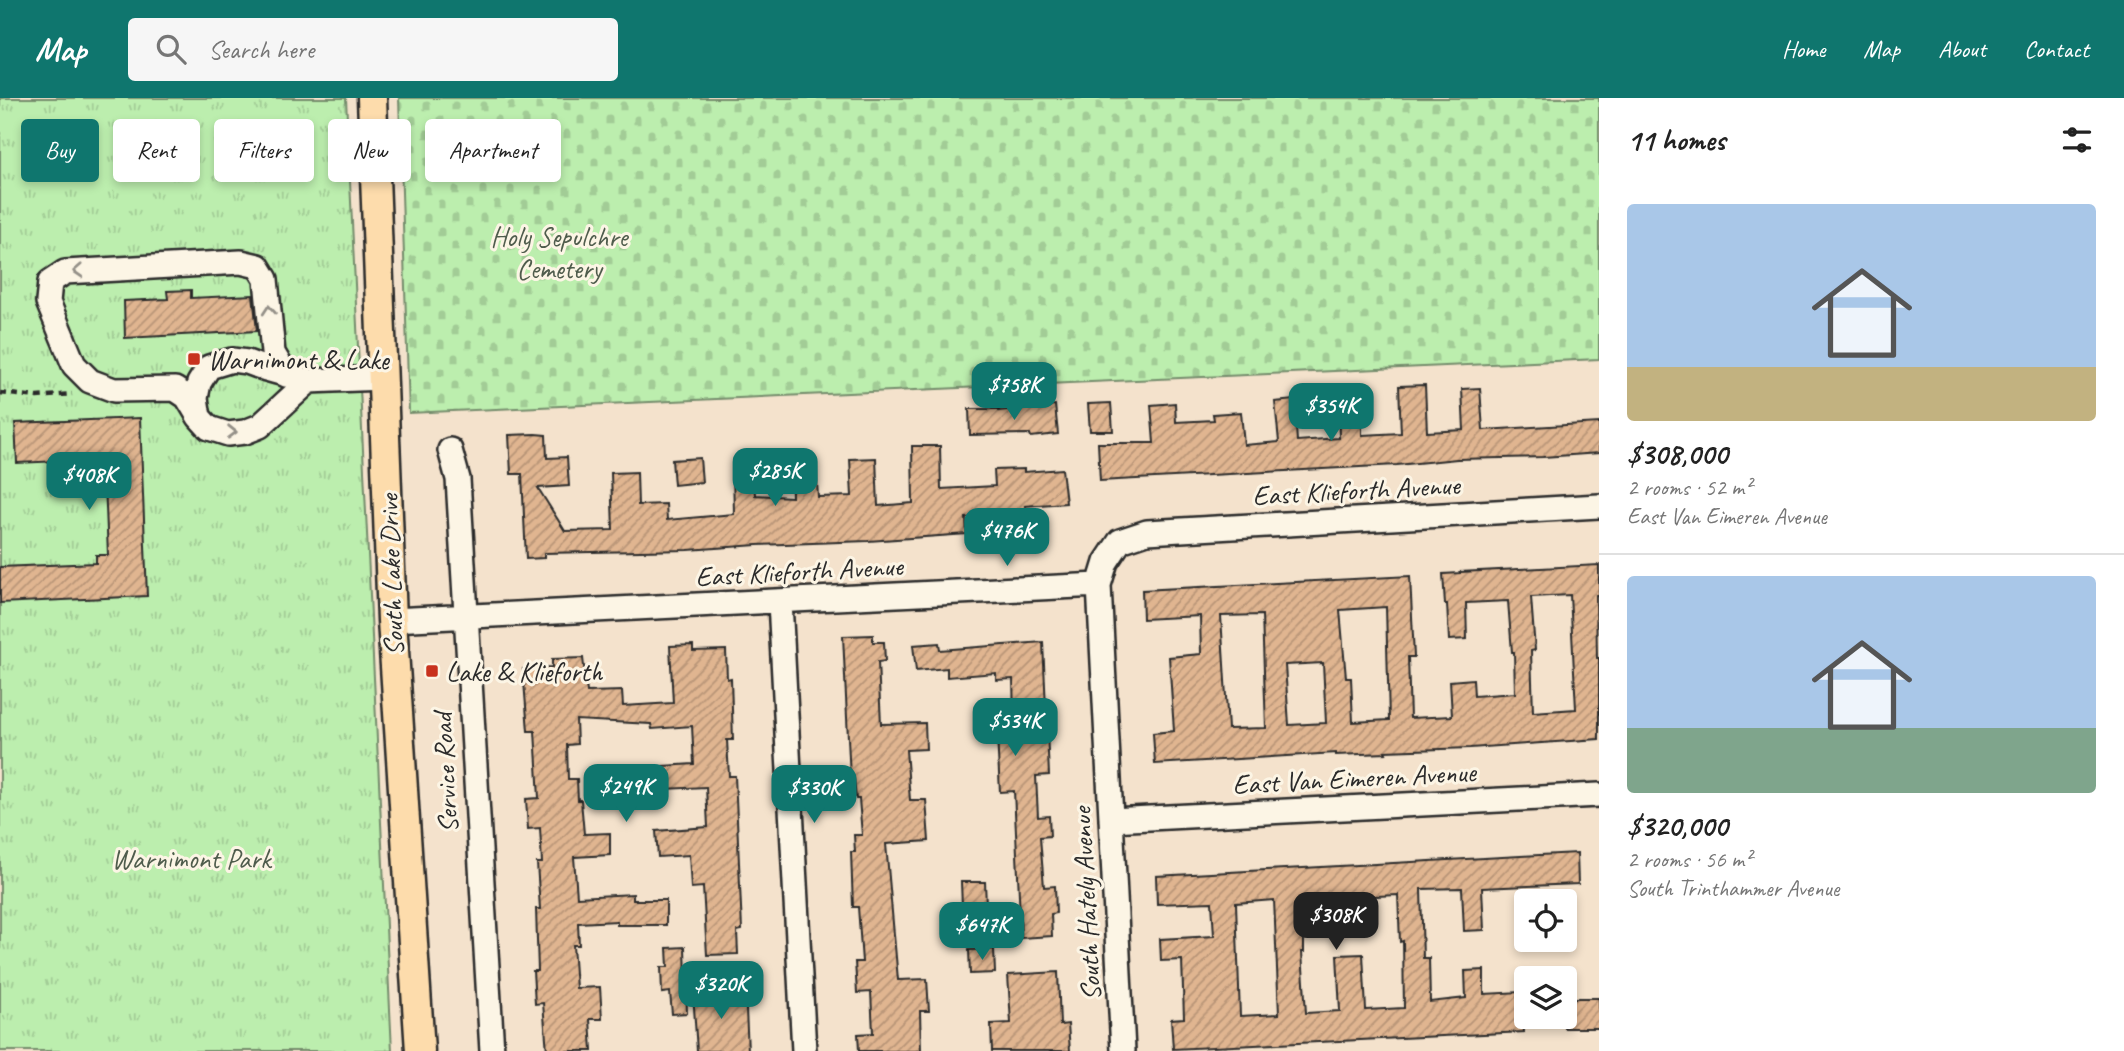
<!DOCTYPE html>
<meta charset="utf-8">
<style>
:root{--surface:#fff;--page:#f6f6f6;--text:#222;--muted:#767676;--line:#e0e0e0;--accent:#0f766e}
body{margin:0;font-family:Caveat,sans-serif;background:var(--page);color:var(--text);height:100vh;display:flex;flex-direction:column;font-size:26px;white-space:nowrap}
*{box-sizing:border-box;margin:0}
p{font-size:23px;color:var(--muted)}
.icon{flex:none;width:38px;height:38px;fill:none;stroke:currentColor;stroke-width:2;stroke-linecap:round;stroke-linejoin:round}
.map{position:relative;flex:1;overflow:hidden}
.side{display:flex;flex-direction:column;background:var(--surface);width:525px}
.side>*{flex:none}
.banner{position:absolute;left:21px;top:21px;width:665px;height:63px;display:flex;gap:14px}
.buttons{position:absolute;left:1514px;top:791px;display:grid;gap:14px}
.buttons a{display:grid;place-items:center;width:63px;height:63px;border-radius:7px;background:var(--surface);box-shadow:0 4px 10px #0003;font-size:35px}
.price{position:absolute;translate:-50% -60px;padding:0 16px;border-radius:14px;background:var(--accent);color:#fff;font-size:23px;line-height:46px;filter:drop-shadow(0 2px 4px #0008)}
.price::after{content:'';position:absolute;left:50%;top:42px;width:21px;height:16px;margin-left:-10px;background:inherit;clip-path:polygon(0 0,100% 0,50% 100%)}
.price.selected{background:#222;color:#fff}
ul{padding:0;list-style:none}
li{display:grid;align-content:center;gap:14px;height:371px;padding:0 28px}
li+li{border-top:2px solid var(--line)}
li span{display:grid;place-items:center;height:217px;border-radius:7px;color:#555}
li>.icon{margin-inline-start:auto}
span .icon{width:126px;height:126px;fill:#fffc;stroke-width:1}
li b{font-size:30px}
h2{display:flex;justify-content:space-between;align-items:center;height:84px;padding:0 28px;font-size:30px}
.tag{padding:0 24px;border-radius:7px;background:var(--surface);box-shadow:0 4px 10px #0003;font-size:24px;line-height:63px}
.tag.selected{background:var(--accent);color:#fff}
header{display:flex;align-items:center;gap:42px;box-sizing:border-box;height:98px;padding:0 35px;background:var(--accent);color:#fff}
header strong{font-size:33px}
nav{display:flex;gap:38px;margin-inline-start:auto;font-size:24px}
.search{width:490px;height:63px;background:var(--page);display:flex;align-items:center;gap:18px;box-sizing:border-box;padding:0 24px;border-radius:7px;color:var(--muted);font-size:26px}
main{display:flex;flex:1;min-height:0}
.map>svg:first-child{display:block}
.cemetery{fill:url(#cemetery-stones);stroke:#748c6c;stroke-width:2}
.park{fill:url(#park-tufts);stroke:#748c6c;stroke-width:2}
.building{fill:url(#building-hatch);stroke:#2b2b2b;stroke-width:2;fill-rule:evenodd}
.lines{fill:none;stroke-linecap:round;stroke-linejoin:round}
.minor-casing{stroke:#2b2b2b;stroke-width:28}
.major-casing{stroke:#2b2b2b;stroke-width:33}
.path{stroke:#2b2b2b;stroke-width:4.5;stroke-dasharray:7 5;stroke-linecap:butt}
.minor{stroke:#fcf5e5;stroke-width:23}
.major{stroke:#fddcac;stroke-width:28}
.oneway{stroke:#949088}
.poi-dot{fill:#c8321e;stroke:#fcf5e5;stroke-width:2.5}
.labels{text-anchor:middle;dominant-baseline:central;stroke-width:6;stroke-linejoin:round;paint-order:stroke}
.park-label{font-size:28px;fill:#4f5c4c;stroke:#fcf5e5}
.poi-label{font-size:28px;fill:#2b2b2b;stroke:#fcf5e5;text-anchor:start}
.street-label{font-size:28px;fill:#2b2b2b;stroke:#fcf5e5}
</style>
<header>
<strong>Map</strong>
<div class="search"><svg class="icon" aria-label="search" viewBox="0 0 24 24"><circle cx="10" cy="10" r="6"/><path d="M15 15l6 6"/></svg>Search here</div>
<nav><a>Home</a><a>Map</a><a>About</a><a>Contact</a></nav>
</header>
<main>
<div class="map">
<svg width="1599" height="953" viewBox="0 0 1599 953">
<defs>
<pattern id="cemetery-stones" width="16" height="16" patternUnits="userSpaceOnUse" patternTransform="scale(1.75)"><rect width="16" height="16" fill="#bceeae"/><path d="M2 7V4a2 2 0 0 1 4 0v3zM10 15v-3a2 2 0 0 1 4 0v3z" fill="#a2cc96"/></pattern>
<pattern id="park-tufts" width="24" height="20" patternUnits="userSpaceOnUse" patternTransform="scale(1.75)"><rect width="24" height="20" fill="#bceeae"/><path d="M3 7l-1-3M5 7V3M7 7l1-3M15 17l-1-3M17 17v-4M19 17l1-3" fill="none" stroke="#a2cc96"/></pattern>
<pattern id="building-hatch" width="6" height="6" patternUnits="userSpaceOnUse" patternTransform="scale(1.75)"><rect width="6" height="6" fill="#e0b590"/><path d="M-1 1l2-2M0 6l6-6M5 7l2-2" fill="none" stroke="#b69376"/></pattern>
</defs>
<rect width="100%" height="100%" fill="#f4e2cc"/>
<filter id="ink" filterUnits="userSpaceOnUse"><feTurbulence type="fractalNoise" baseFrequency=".0143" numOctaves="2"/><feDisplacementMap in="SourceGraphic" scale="14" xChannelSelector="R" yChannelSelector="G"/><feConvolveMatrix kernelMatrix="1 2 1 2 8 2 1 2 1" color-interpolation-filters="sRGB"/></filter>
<g filter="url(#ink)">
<!-- cemetery -->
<path class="cemetery" d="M399 0H1599V261L409 315Z"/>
<!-- park -->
<path class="park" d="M0 0H346L392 953H0Z"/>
<!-- building -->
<path class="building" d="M191 192V200L253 197 257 233 125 240 124 203 168 201 167 193Z
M1425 287 1427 334 1464 332 1462 291 1480 290 1483 332 1599 325V355L1543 359 1457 361 1397 367 1100 383 1098 345H1154L1151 307 1175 305 1176 324 1214 322 1213 316 1241 314 1244 347 1279 344 1275 304 1294 302 1297 343 1339 340 1338 302 1362 301V337L1401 335 1399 288Z
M1111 305 1113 333H1090L1088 306Z
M1055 307 1058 336 1031 339 1030 336 970 337 969 311H999V313Z
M140 320 147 498 0 505V469L96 465V457H108L104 361 17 365 15 325Z
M535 336 546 337 547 360 567 359 569 388 538 390 565 433 613 432 611 375 637 374 638 407 666 406 667 422 734 416 733 371 753 370 755 397 792 399 791 370 816 368 818 399 852 398 850 361 876 360 878 408 913 405 912 348H940L941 391 995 388 994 372 1024 371V374L1062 371 1066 405 1025 408 1026 418 966 420 967 436 868 443 757 447 688 452 544 455V460L526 461 522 376H511L509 337Z
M700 360 702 384 674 387 672 362Z
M1599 467V497H1596L1597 560H1599V641L1470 650 1385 653 1386 655 1336 657V655L1155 666 1153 635 1174 633 1169 559 1201 556 1200 518 1143 521 1142 492 1410 478 1414 559H1408L1410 620 1452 618 1450 583 1473 581 1474 598 1515 595 1514 554H1512L1508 503 1466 505 1467 541 1449 542 1447 506H1445L1443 476 1460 475V474ZM1570 497 1576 611 1533 614 1531 553 1535 552 1531 499ZM1386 509 1389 622 1353 624 1351 580H1346L1340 512ZM1262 517 1266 630 1228 631 1221 518ZM1323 565 1326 625 1289 627 1285 567Z
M873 537V544H884L885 563 878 564 881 626 925 625 926 651 906 652 910 702H926L929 743 886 746 898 882 927 881 929 913H920L921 953H859L858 936 873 935 871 894 857 895 855 864H862L858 809H853L851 754H855L854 737H862L859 701H856L854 681H850L843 538Z
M1043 544 1049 677 1036 678 1038 719 1049 718 1050 738 1040 739 1044 789 1055 788 1056 815 1051 816 1052 838 1021 840 1014 693 1000 694 996 619 1014 618 1013 581 996 582V575L947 579V570L916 573 913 547 939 545 940 552Z
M693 547V553L726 552 727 581 731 580 733 642H727L729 678H735L739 765 742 832 737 833 738 856 707 857 703 789 691 790 689 757 658 759 656 733 708 729 706 689 664 691 663 668 694 666 692 628 652 631 651 626 576 622 577 646 567 647 568 681H577L578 702H581L584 736 610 735V757L574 759 577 799 633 796V802H666V827H617V823L578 825 579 847H573L576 890 600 889 602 921H590L592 953H547L543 905 535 906 533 873H538L536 811H540L537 765H542L540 730 528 731 526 701 539 700 535 633H528L523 571 552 569V561L583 560 587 594 622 593 623 608 673 605 670 548Z
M1577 755 1578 786 1482 790 1484 832 1464 833 1462 790 1421 791 1423 860H1429L1430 904 1466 900 1465 873 1484 872V896L1521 894 1524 934 1173 951 1171 921 1184 920 1182 862 1161 863 1160 841 1214 838 1212 804 1157 806 1156 778ZM1398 797 1400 844 1403 843 1404 910 1366 912 1363 856 1337 857 1340 913 1306 915 1302 854H1304V822L1355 818 1354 799ZM1274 802 1279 916 1240 918 1236 805Z
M961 784H985L986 807 962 808Z
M685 849 687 915 672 916 670 894 662 895 661 869H668L667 850Z
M994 851 995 875 970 876 969 852Z
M1058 874 1060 927 1068 926 1070 953H992L991 926 1011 925 1008 877Z
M745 891 748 953H697L693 895Z
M1564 900H1599V930H1564Z"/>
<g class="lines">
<!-- minor casing -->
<g class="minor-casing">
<path id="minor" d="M309 283 260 328 245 334 228 336 209 330 199 319 196 300 199 285 209 269 232 262 247 264 266 271 309 283 383 280
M199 319 187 299 175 291 114 292 90 283 74 267 48 204 50 184 65 174 241 164 258 168 266 181 273 255 286 277
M450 352 458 381 492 953
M1099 487 1123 953
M780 504 804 953
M392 522 1099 487 1106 464 1120 443 1147 434 1599 408
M1111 722 1599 697"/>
</g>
<!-- major casing -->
<g class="major-casing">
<path id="major" d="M372 0 392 522 420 953"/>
</g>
<!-- path -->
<path class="path" d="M0 295 37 299 72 296"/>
<!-- minor -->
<use href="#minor" class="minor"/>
<!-- major -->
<use href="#major" class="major"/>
</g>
<!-- one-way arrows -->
<defs><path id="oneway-chevron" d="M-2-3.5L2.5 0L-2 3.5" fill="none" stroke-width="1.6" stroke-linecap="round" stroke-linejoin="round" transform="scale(1.75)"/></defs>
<g class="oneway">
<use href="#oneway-chevron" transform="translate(78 173) rotate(177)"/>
<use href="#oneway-chevron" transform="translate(269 212) rotate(-95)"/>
<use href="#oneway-chevron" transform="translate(232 334) rotate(1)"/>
</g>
</g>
<!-- markers -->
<g class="poi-dot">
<rect x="187" y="254" width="14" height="14" rx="3.5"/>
<rect x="425" y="566" width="14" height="14" rx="3.5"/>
</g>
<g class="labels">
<!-- park labels -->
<g class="park-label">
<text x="559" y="138">Holy Sepulchre<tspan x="559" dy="32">Cemetery</tspan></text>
<text x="191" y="760">Warnimont Park</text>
</g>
<!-- poi labels -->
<g class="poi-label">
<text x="208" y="261">Warnimont &amp; Lake</text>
<text x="446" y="573">Lake &amp; Klieforth</text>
</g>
<!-- street labels -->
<g class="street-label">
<text transform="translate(1356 392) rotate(-3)">East Klieforth Avenue</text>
<text transform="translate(799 473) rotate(-3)">East Klieforth Avenue</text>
<text transform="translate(391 477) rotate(-92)">South Lake Drive</text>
<text transform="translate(445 675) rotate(-93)">Service Road</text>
<text transform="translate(1354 680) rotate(-3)">East Van Eimeren Avenue</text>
<text transform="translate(1086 806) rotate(-93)">South Hately Avenue</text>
</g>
</g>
</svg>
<div class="buttons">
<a><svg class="icon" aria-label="locate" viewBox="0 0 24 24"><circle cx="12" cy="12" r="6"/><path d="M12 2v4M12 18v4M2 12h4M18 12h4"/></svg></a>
<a><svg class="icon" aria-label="layers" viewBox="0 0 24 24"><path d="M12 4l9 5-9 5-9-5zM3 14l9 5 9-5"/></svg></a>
</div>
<b class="price" style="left:1014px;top:324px">$758K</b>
<b class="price" style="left:1331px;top:345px">$354K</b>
<b class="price" style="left:775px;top:410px">$285K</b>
<b class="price" style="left:89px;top:414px">$408K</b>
<b class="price" style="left:1007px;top:470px">$476K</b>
<b class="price" style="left:1015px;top:660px">$534K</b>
<b class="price" style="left:626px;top:726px">$249K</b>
<b class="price" style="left:814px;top:727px">$330K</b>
<b class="price selected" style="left:1336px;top:854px">$308K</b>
<b class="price" style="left:982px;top:864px">$647K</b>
<b class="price" style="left:721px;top:923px">$320K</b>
<div class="banner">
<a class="tag selected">Buy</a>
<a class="tag">Rent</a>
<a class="tag">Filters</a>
<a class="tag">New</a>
<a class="tag">Apartment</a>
</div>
</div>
<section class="side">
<h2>11 homes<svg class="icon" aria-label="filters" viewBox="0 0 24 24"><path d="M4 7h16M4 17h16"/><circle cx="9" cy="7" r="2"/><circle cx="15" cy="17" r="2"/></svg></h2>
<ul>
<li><span style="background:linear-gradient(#a9c7e8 75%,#c2b280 0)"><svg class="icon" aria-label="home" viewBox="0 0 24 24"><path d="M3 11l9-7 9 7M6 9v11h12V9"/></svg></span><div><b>$308,000</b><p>2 rooms · 52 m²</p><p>East Van Eimeren Avenue</p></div></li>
<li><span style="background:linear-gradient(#a9c7e8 70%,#7fa58c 0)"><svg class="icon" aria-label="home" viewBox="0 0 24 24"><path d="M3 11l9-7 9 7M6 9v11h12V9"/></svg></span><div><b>$320,000</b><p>2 rooms · 56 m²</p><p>South Trinthammer Avenue</p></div></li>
</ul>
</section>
</main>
